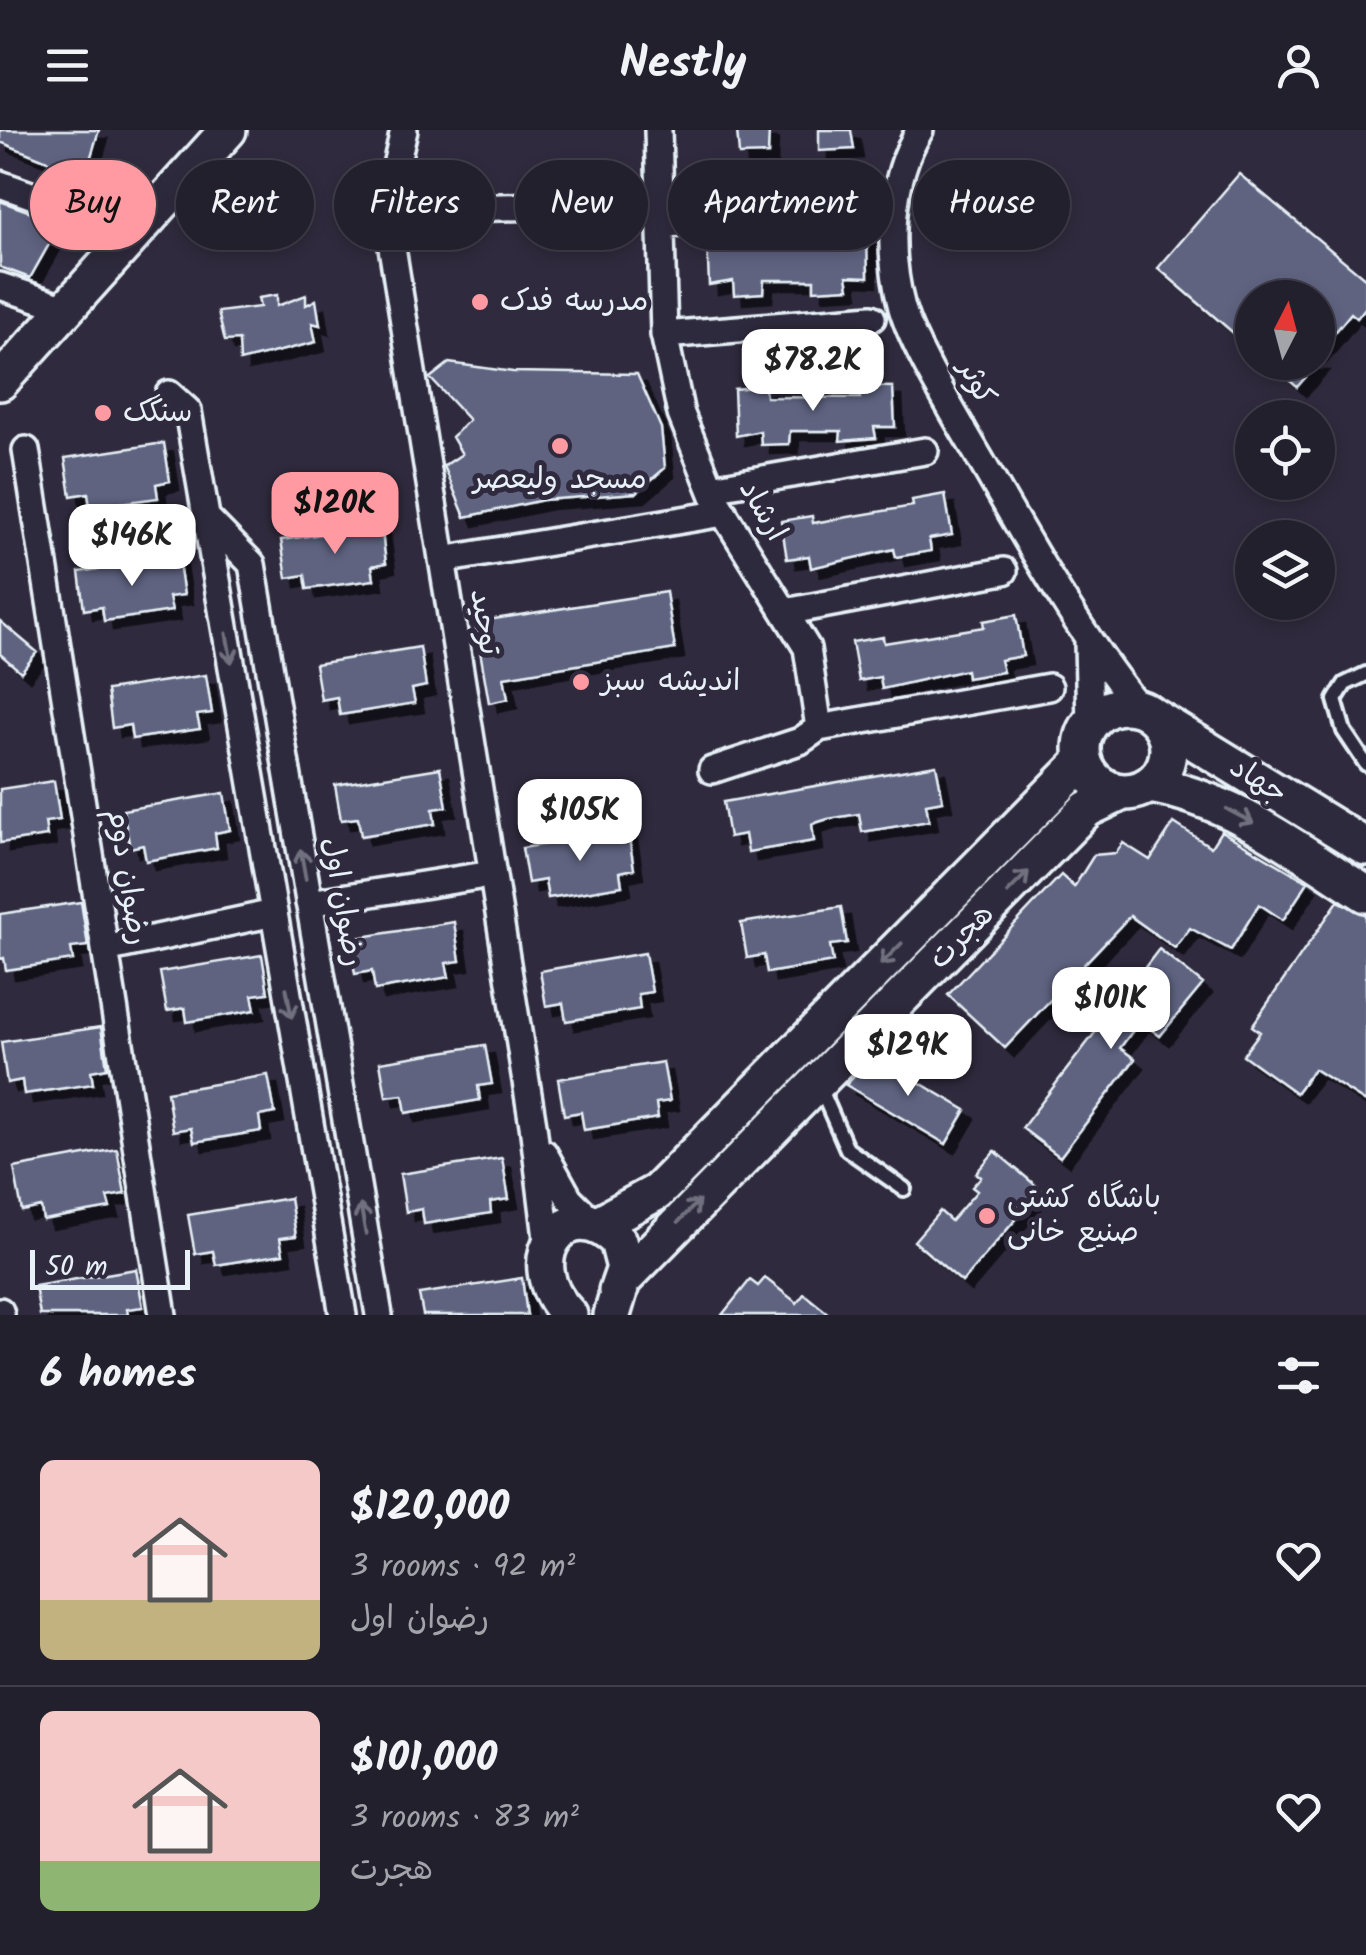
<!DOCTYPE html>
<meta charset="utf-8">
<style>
:root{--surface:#23202e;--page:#2b2836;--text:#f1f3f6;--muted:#a3a3aa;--line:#403e4a;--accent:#ff9aa2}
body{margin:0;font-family:Kalam,"Playpen Sans Arabic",sans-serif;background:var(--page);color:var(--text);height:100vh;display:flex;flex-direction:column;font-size:38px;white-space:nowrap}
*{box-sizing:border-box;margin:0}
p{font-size:32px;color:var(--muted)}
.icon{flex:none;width:55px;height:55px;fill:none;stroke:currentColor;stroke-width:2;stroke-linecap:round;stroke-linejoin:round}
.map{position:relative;height:1185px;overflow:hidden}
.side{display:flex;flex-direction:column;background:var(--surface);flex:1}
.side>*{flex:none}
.hud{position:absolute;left:30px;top:30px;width:1308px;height:90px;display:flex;gap:20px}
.needle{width:65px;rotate:6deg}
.fabs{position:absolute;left:1235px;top:150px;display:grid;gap:20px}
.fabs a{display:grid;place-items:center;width:100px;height:100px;border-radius:50%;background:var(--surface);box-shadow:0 5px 15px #0003,0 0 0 2px var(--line);font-size:50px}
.scale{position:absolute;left:30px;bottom:25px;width:160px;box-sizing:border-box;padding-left:10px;border:5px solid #e8f1f8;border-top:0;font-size:28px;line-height:35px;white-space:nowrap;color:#e8f1f8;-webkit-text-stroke:8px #2f2a3d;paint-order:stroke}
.price{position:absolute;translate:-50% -85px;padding:0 22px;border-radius:20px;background:#fff;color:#222;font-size:32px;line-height:65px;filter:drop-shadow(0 2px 5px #0008)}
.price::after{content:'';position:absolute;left:50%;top:60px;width:30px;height:22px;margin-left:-15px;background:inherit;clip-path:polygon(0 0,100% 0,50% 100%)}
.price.selected{background:var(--accent);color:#111}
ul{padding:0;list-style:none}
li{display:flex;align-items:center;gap:30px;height:250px;padding:0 40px}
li+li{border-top:2px solid var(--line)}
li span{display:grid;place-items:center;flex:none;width:280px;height:200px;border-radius:15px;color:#555}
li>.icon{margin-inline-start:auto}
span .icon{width:120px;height:120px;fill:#fffc;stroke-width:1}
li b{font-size:42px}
h2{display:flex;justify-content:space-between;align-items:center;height:120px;padding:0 40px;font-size:42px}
.tag{padding:0 35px;border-radius:45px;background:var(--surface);box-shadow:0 5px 15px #0003,0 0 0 2px var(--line);font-size:35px;line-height:90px}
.tag.selected{background:var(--accent);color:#111}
header{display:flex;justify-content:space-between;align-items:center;height:130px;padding:0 40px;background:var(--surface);font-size:45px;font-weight:800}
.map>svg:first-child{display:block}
.building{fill:#5e6480;stroke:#e8f1f8;stroke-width:2.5;filter:url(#shadow)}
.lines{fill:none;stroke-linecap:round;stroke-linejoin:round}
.service-casing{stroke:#e8f1f8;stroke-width:20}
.minor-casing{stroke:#e8f1f8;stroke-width:32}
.secondary-casing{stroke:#e8f1f8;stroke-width:42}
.service{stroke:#2f2a3d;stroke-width:12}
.minor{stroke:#2f2a3d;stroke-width:25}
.secondary{stroke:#2f2a3d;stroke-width:35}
.oneway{stroke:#70707e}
.poi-dot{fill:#ff9aa2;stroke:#2f2a3d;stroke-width:4}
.labels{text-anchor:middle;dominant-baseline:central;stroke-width:10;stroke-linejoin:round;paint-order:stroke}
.poi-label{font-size:30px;fill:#e8f1f8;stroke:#2f2a3d;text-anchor:start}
.street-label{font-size:30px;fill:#e8f1f8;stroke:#2f2a3d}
</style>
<header><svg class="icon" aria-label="menu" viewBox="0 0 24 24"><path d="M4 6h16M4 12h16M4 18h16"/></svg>Nestly<svg class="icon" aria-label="person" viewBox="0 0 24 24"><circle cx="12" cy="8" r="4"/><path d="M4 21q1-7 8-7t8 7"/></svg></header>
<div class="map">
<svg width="1366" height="1185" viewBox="0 0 1366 1185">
<defs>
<filter id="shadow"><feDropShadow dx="9" dy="9" stdDeviation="0" flood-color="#0009"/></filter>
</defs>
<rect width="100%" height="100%" fill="#2f2a3d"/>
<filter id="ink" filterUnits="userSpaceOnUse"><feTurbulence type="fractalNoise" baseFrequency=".01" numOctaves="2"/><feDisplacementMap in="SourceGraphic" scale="20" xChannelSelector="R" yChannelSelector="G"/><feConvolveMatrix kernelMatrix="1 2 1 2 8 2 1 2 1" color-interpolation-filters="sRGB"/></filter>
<g filter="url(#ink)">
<!-- building -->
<path class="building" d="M0 0H99L85 46 0 12Z
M737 0H769L768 24 739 25Z
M819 0H851L854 19 819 21Z
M1239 44 1366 149V177L1357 188 1351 183 1318 223V168H1252V219L1158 138Z
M0 71 61 93 30 148 0 137Z
M832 106 867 107 868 147 847 146 849 158 814 160V150H764L763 163 734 165 733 151 709 155 707 109 739 107 740 117H833Z
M277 165V176L306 165V175L316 170 320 195 312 193 316 212 240 231 239 210 225 211 218 182 260 177 258 168Z
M1269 232H1319L1297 257Z
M449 233 513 242 637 244 661 298 665 338 636 363 543 370 465 387 444 336 462 324 452 307 469 290 430 248Z
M765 256 766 267 860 268 859 256 893 257 895 297H874L876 308 840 311 841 301H790L789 314 761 315 760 301 736 306 734 259Z
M164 313 170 351 156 354 158 368 90 377 88 363 71 366 65 328Z
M945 364 952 405 929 409 931 421 896 427 894 419 811 438 809 426 787 429 781 391 812 386 813 393 913 376 912 370Z
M381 395 386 433 372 436 374 450 307 459 305 445 287 448 281 410Z
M178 427 184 465 169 467 172 481 104 491 102 477 84 480 79 442Z
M666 462 675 519 504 547 508 569 489 573 475 492Z
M1016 485 1023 526 1000 530 1003 542 967 548 966 540 882 559 880 547 859 551 852 512 883 507 884 513 984 497 983 491Z
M0 491 37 522 21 542 0 524Z
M420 517 426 556 412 559 415 573 340 585 337 567 321 570 315 534Z
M206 545 212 583 197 585 200 599 132 609 130 595 112 598 107 560Z
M936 635 943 671 926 674 929 691 862 702 859 684 828 689 812 694 814 711 748 722 745 704 729 707 723 672Z
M440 638 447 677 433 679 435 694 361 706 358 688 341 690 335 655Z
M54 651 60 690 45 692 47 706 0 713V659Z
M224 663 230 700 215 703 217 718 146 731 143 715 130 718 123 680Z
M1174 693 1211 717 1221 701 1308 752 1283 790 1259 774 1231 820 1190 798 1175 818 1130 786 1005 918 948 865 1061 745 1074 757 1094 725 1116 723 1123 713 1150 730Z
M628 701 634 739 620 742 622 756 548 768 545 750 528 753 522 718Z
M1338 771 1366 785V972L1314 939 1296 963 1243 925 1260 902 1252 896Z
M81 772 88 816 71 818 73 830 6 840 4 828 0 829V784Z
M841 777 847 813 830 815 833 832 767 843 764 825 747 828 741 793Z
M454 792 460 831 446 833 449 847 375 860 372 841 355 844 349 809Z
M1159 819 1203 854 1160 906 1140 891 1120 918 1135 929 1060 1027 1022 998Z
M645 823 652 862 638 864 640 879 566 891 563 873 546 876 540 841Z
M262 825 268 863 252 865 255 880 187 892 185 878 167 881 160 842Z
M101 897 107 938 91 941 93 954 24 964 22 950 7 953 1 912Z
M485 915 492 954 478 956 480 970 406 983 403 965 386 967 380 932Z
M874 926 966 980 946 1014 846 955Z
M663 932 670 971 656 973 658 988 584 1000 581 982 564 985 558 949Z
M268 945 275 983 259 986 261 1001 194 1012 191 998 173 1001 167 962Z
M117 1019 125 1064 107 1067 110 1078 43 1090 41 1077 22 1081 14 1038Z
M995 1021 1041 1060 962 1152 914 1111 940 1081 951 1091 977 1061 972 1057 981 1047 976 1043Z
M502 1028 509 1069 490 1072 491 1083 424 1094 422 1079 406 1082 400 1044Z
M290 1068 296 1106 280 1108 283 1124 216 1135 213 1121 195 1124 188 1085Z
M136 1139 143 1177 127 1179 128 1185H40L35 1156Z
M522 1148 527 1185H423L419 1164Z
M765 1148 797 1173 804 1164 830 1185H722L750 1150 758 1156Z"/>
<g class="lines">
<!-- service casing -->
<g class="service-casing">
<path id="service" d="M1366 544 1345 554 1335 570 1344 601 1366 634
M819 955 847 1019 904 1059"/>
</g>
<!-- minor casing -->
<g class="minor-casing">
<path id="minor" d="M404 0 386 80 533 995 548 1116
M658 0 664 204 681 284 716 371 807 518 819 598
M920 0C889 49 887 122 902 178 914 219 957 289 979 327 1029 414 1077 500 1139 578
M0 54 135 102
M386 80 659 73
M660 94 861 86
M0 156 66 178
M664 205 872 188
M169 264 188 281 343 1185
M26 320 163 1185
M711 358 925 321
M206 387 252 434 379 1185
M442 430 724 383
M785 482 1004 441
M1088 514 1090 594
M712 640 800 611 819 598 1049 557
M309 773 492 744
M105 819 274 783
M544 1023 569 1068 596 1095
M0 1181 1 1185"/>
</g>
<!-- secondary casing -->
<g class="secondary-casing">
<path id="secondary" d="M0 252 228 0
M1082 619a43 43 0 1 1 86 0a43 43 0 1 1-86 0Z
M1151 585 1366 717
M1149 655C1231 668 1297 720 1366 764
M596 1095 657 1062 1083 631
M569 1185C514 1130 567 1060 618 1111L625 1138 617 1161
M612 1185 622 1151 1087 679 1123 662"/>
</g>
<!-- service -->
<use href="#service" class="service"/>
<!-- minor -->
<use href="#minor" class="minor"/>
<!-- secondary -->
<use href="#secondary" class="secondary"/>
</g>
<!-- one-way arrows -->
<defs><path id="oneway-shaft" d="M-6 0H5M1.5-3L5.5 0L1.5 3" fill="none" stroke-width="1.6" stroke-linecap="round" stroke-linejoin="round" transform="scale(2.5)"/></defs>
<g class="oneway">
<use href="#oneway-shaft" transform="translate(229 518) rotate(80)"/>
<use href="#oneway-shaft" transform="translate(1240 686) rotate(28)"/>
<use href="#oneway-shaft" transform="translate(303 734) rotate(-100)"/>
<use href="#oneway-shaft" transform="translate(1018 752) rotate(-45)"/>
<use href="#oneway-shaft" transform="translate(891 824) rotate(135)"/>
<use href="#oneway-shaft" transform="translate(289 873) rotate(80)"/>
<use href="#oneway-shaft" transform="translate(689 1081) rotate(-46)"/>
<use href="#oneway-shaft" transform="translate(363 1089) rotate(-100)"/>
</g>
</g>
<!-- markers -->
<g class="poi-dot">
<circle cx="480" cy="172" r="10"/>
<circle cx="103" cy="283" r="10"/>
<circle cx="560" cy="316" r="10"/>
<circle cx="581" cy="552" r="10"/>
<circle cx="987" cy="1086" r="10"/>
</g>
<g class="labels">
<!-- poi labels -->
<g class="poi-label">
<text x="500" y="172">مدرسه فدک</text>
<text x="123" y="283">سنگک</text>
<text x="560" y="350" text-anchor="middle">مسجد ولیعصر</text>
<text x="601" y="552">اندیشه سبز</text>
<text x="1007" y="1069">باشگاه کشتی<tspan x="1007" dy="34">صنیع خانی</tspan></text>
</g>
<!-- street labels -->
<g class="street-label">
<text transform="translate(976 253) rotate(63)">کوثر</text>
<text transform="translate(762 381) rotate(60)">ارشاد</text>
<text transform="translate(484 492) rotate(81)">توحید</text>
<text transform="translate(1258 651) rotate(32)">جهاد</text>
<text transform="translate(127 747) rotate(81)">رضوان دوم</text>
<text transform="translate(342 772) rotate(80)">رضوان اول</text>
<text transform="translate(962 807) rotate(-45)">هجرت</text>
</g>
</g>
</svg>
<div class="fabs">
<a><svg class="needle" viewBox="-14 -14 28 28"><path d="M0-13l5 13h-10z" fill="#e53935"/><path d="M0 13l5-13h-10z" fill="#a3a3aa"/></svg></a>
<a><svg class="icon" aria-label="locate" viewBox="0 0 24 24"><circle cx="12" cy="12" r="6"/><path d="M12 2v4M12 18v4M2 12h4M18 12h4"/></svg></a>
<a><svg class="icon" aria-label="layers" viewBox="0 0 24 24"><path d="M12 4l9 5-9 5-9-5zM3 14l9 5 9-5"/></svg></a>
</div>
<div class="scale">50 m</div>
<b class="price" style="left:813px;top:284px">$78.2K</b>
<b class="price selected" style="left:335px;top:427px">$120K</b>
<b class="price" style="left:132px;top:459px">$146K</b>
<b class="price" style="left:580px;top:734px">$105K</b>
<b class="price" style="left:1111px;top:922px">$101K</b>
<b class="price" style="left:908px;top:969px">$129K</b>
<div class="hud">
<a class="tag selected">Buy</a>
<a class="tag">Rent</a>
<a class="tag">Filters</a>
<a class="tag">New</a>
<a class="tag">Apartment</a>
<a class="tag">House</a>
</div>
</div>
<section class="side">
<h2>6 homes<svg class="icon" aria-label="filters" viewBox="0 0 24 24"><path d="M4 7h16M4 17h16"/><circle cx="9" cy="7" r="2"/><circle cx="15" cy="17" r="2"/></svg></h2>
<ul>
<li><span style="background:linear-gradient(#f6c9c9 70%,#c2b280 0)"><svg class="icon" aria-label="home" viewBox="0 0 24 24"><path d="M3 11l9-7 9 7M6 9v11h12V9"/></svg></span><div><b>$120,000</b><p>3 rooms · 92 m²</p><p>رضوان اول</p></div><svg class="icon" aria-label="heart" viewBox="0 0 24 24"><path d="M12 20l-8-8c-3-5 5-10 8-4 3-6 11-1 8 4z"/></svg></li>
<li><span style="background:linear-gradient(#f6c9c9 75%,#8fb573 0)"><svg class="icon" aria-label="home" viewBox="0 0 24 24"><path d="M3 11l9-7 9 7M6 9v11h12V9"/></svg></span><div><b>$101,000</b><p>3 rooms · 83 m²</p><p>هجرت</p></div><svg class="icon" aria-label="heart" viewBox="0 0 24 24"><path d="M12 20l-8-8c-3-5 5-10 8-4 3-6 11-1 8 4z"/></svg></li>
</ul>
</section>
